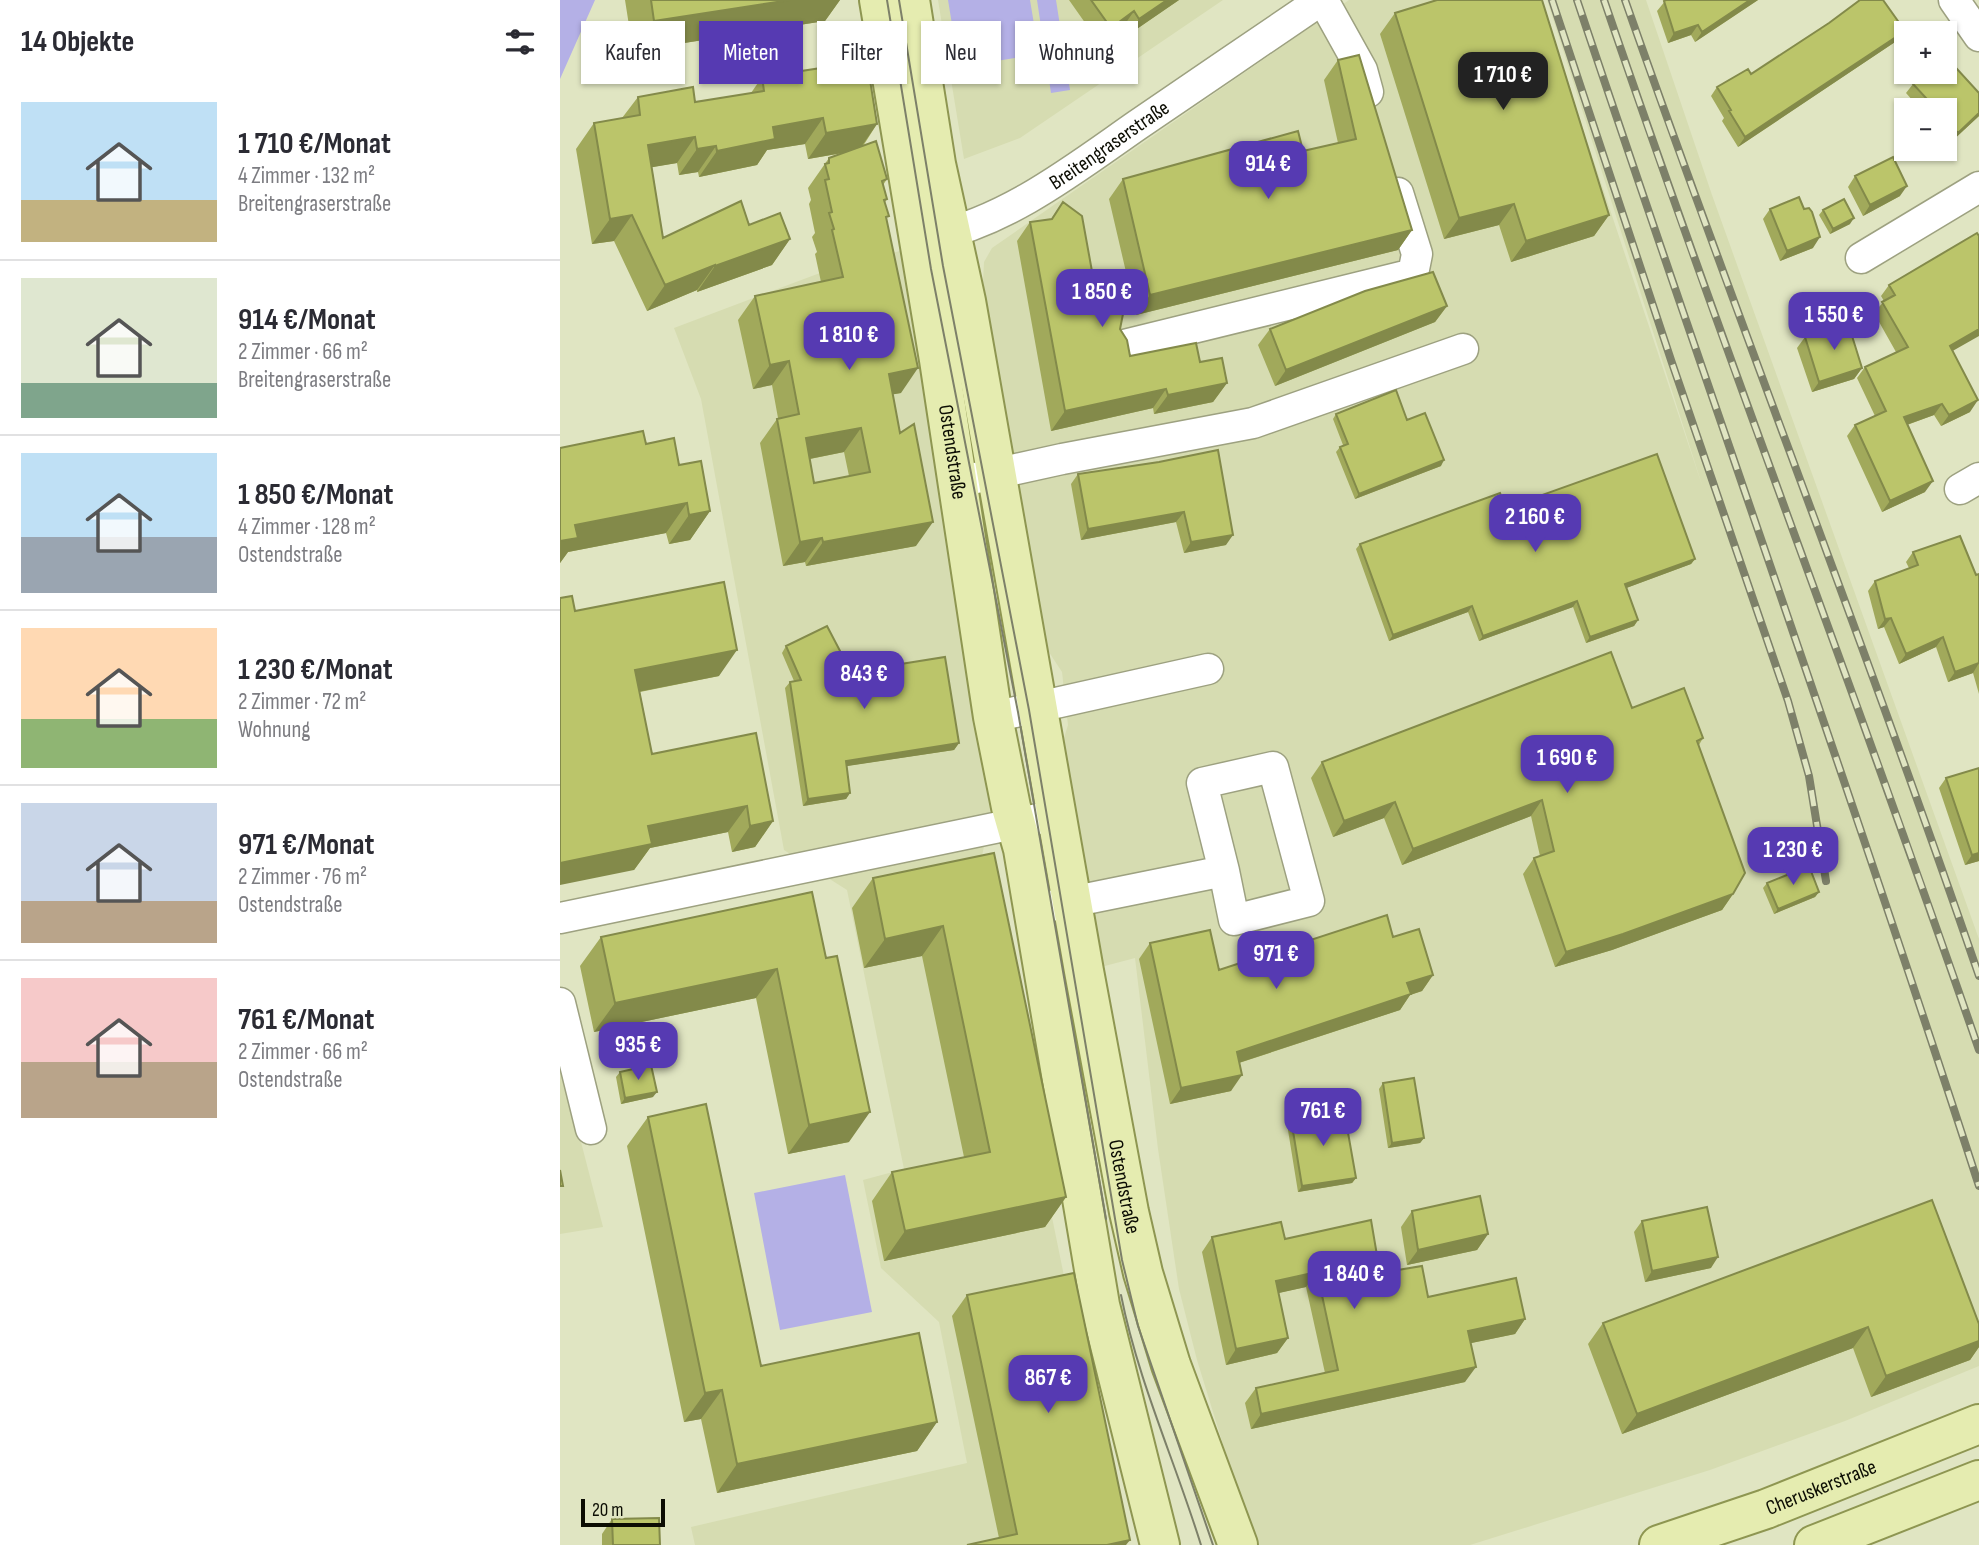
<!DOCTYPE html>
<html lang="de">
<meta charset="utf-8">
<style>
:root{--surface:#fff;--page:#f7f7f7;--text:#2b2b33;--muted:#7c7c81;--line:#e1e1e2;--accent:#563ab2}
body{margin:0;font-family:"Sofia Sans Condensed",sans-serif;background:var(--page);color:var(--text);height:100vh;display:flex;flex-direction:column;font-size:26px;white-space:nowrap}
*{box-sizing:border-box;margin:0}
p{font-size:23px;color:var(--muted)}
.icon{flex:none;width:38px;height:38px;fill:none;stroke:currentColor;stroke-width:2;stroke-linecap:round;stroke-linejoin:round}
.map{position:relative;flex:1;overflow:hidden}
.panel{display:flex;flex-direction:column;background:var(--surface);width:560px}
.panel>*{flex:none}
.guide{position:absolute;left:21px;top:21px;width:665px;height:63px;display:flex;gap:14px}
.fabs{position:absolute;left:1334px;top:21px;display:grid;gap:14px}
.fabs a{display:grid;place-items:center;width:63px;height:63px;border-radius:0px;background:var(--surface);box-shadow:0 2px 5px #0004;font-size:35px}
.scale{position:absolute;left:21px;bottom:18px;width:84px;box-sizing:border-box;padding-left:7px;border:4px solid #0c0d03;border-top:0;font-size:19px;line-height:24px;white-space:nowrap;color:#0c0d03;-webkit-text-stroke:5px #e0e5c2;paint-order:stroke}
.price{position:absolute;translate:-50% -60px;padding:0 16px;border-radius:14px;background:var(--accent);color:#fff;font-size:23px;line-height:46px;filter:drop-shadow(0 2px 4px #0008)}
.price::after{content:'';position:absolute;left:50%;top:42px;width:21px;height:16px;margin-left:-10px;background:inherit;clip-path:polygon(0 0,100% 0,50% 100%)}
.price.on{background:#222;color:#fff}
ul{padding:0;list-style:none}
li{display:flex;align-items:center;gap:21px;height:175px;padding:0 21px}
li+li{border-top:2px solid var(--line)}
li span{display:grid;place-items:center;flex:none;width:196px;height:140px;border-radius:0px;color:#555}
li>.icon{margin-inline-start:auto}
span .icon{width:84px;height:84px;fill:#fffc;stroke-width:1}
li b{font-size:30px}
h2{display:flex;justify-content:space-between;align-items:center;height:84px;padding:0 21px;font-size:30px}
.chip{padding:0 24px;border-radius:0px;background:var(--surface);box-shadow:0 2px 5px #0004;font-size:24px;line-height:63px}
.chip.on{background:var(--accent);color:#fff}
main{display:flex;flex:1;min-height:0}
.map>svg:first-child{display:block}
.built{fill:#d6dcb1}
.green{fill:#b4b0e6}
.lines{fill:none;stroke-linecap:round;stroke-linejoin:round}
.minor-casing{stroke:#9da180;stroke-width:33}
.major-casing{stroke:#8e9651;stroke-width:42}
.minor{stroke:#fff;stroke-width:30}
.major{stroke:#e5ecb0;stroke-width:38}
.tram{stroke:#7d8069;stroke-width:2}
.rail-casing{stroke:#7d8069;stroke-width:8}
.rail{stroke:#e0e5c2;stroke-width:5;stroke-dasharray:16;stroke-linecap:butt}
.wall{fill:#a1a95b;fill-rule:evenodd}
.shaded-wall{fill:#838a4a}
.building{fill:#bbc56a;stroke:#838a4a;stroke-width:2;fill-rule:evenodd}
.labels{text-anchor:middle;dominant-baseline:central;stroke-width:7;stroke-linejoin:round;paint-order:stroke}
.street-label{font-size:21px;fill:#0c0d03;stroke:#e0e5c2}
</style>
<main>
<section class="panel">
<h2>14 Objekte<svg class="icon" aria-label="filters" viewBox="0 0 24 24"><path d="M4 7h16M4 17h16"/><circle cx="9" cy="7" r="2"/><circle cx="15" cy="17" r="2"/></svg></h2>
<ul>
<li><span style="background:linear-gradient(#bfe0f5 70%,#c2b280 0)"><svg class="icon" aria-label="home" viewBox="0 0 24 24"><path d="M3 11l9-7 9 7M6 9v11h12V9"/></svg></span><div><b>1 710 €/Monat</b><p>4 Zimmer · 132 m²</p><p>Breitengraserstraße</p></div></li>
<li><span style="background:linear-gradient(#dfe7d0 75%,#7fa58c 0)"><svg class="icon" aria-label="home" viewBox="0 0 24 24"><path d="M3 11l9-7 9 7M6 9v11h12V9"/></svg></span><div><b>914 €/Monat</b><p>2 Zimmer · 66 m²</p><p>Breitengraserstraße</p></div></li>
<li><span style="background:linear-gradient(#bfe0f5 60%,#9aa5b1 0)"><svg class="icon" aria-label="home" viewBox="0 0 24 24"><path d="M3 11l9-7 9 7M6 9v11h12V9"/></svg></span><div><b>1 850 €/Monat</b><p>4 Zimmer · 128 m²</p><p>Ostendstraße</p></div></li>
<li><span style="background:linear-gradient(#ffd9b3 65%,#8fb573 0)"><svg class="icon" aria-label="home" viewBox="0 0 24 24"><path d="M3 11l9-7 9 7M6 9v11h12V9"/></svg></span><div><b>1 230 €/Monat</b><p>2 Zimmer · 72 m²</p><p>Wohnung</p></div></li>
<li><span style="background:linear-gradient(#c9d6e8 70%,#b9a48a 0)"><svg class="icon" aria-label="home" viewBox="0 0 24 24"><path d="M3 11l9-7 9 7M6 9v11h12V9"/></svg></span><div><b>971 €/Monat</b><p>2 Zimmer · 76 m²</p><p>Ostendstraße</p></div></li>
<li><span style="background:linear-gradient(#f6c9c9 60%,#b9a48a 0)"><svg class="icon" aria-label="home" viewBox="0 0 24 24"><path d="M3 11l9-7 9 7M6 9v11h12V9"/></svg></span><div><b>761 €/Monat</b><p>2 Zimmer · 66 m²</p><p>Ostendstraße</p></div></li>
</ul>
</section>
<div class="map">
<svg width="1419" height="1545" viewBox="0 0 1419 1545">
<rect width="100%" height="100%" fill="#e0e5c2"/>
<!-- built -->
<path class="built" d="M378 0H663L460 138 404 159Z
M789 0H980L1143 488 987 0H1086L1152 195 1419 939V1366L1285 1421 1150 1470 910 1545H694L637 1360 619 1289 598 1149 575 958 541 967 502 764 503 741 508 725 502 672 485 646 423 282 424 262 432 248Z
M347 249 434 800 420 865 559 1545H135L131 1527 407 1463 379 1322 321 1268 303 1180 344 1169 287 890 224 850 141 399 114 328 260 273Z
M0 1061 43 1227 0 1234Z"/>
<!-- green -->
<path class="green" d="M0 0H35L0 79Z
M388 0H470L479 54 399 67Z
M477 0H496L510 90 491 93Z
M285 1175 312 1312 220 1330 194 1193Z"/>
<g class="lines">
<!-- minor casing -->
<g class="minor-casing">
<g id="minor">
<path d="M763 0 802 70 808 92"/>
<path d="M1394 0 1419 36"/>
<path id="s1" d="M372 237C449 220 513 170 576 126 638 84 699 42 761 0"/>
<path d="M1301 258 1419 187"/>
<path d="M564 345 853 274 857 254 838 193"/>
<path d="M398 482 502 459 693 423 903 349"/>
<path d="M1400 489 1419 478"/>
<path d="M433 717 648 669"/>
<path d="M491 906 664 871 642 783 713 767 749 901 674 920 664 871"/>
<path d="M0 918 497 815"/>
<path d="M0 1003 31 1129"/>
</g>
</g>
<!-- major casing -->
<g class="major-casing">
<g id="major">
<path id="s2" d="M319 0 379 360 433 717 451 807 463 849 540 1305 600 1545"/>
<path id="s3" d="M350 0 376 164 406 301 524 971 569 1212 583 1273 611 1365 678 1545"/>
<path id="s4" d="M1099 1545 1206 1509 1419 1424"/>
<path d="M1254 1545 1419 1480"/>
</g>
</g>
<!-- minor -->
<use href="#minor" class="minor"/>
<!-- major -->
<use href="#major" class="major"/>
<!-- tram -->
<path class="tram" d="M327 0 371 269 458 712 546 1219
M339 0 383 266 469 710 562 1260 578 1326 653 1545
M561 1295C578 1381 615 1461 641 1545"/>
<!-- rail casing -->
<g class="rail-casing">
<path id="rail" d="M992 0 1111 360 1228 701 1249 776 1266 881
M1017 0C1150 396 1290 789 1419 1186
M1044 0C1164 352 1298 699 1419 1050
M1065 0C1180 327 1307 649 1419 976"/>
</g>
<!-- rail -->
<use href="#rail" class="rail"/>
</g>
<!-- wall -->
<path class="wall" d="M65 0H280L265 21 73 51Z
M509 0H619L568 35 563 27 540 44Z
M1106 0H1198L1135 42 1131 35 1108 43 1097 11Z
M835 13 1049 215 1034 236 951 262 939 225 884 239 820 34Z
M1346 38V50L1342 44Z
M1338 40 1178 147 1162 121 1164 118 1151 96 1157 87 1191 74Z
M1384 45 1390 54 1387 59 1419 116 1391 142 1384 135V110H1361L1346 93 1353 84 1363 78 1360 72H1384Z
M778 60 852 230 838 250 576 315 549 199 563 179 743 151 778 143 764 80Z
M202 77 317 124 303 146 327 179 323 185 327 199 325 202 341 393 333 394 356 546 246 566 245 562 223 566 200 443 217 419 218 418 212 385 193 389 178 320 195 296 261 282 255 254 257 252 252 237 255 233 249 204 251 200 248 188 269 158 283 153 248 159 245 144 207 150 197 165 139 177 138 172 119 175 117 163 92 167 103 238 189 225 230 239 212 265 137 292V290L87 311 54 241 32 244 16 149 34 123 62 118 78 97 135 102 191 93ZM284 452 289 476 254 483 250 459Z
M1295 176 1340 196 1303 216 1288 187Z
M503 202 537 299 560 329 570 356 640 362 667 383 653 402 594 414 593 408 491 431 457 241 470 222 491 219Z
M1210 209 1253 248 1220 261 1203 219Z
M1263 210 1290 224 1270 234 1259 215Z
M1329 285 1393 351 1410 412 1381 426 1374 415 1347 425 1365 492 1322 512 1287 436 1295 425 1315 416 1297 378 1305 367 1336 352 1314 313 1324 301 1321 296Z
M887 306 875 322 715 386 698 345 710 329Z
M1245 337 1302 368 1294 379 1252 392 1237 348Z
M776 414 847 420 881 466 795 499 776 452 780 447 783 445 773 419Z
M86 444 119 465 150 511 130 540 109 544 106 533 8 552 0 563V448Z
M599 462 666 545 624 553 616 522 521 540 511 484 518 474Z
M946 508 1135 559 1131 564 1066 588 1078 620 1074 626 1026 643 1013 607 919 641 908 612 829 641 796 549 800 544Z
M1353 552 1416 575 1419 574V694L1413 673 1388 682 1376 647 1339 664 1324 627 1318 629 1308 591 1315 581 1349 568 1346 562Z
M15 611 159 676 80 692 92 754 213 821 195 847 172 852 168 832 90 848 74 870Z
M226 646 291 672 399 743 394 750 286 766 290 793 286 799 243 806 225 688 230 682 234 681 222 653Z
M1072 708 1143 738 1139 745 1173 894 1162 910 1052 950 995 967 963 874 974 858 980 856 971 816 842 865 824 818 773 837 751 778 762 762Z
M1419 768V861L1405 865 1379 788 1386 778Z
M434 853 506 1197 485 1227 324 1261 312 1201 332 1172 404 1157 362 956 304 968 292 908 313 878Z
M1207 883 1259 892 1255 897 1214 914 1203 888Z
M252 892 289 1142 228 1154 196 998 34 1032 20 966 41 937Z
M833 937 873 975 862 991 850 995 840 1010 679 1063 671 1091 610 1104 579 959 590 943 659 970Z
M60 1072 93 1097 61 1104 56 1077Z
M823 1083 864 1138 860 1143 828 1148 819 1089Z
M88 1117 201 1366 377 1422 357 1451 157 1493 141 1419 124 1422 67 1146Z
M731 1119 796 1178 792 1183 738 1192 727 1124Z
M852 1211 928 1234 917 1250 847 1265 841 1227Z
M1082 1221 1151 1268 1085 1282 1074 1232Z
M652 1237 725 1239 820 1273 868 1297 965 1319 955 1334 911 1343 905 1382 691 1429 685 1403 696 1388 765 1373 746 1287 718 1293 728 1338 717 1353 666 1365 642 1252Z
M407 1295 566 1545 439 1538 392 1316Z
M1043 1323 1419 1324V1347L1410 1360 1311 1397 1293 1348 1062 1434 1028 1344Z
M52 1519 100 1545H42V1534Z"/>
<!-- shaded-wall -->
<path class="shaded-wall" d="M230 0H280L265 21 73 51 94 21Z
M607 0H619L568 35 579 19Z
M1190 0H1198L1135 42 1142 32Z
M574 11 563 27 540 44 551 28Z
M1138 25 1131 35 1108 43 1114 33Z
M1345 31 1338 40 1178 147 1185 137Z
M1419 113V116L1391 142 1398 133Z
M263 118 245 144 207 150 197 165 139 177 157 151 213 127Z
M317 124 299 150 248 159 266 133Z
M135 137 117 163 70 171 88 145Z
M156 146 138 172 119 175 137 149Z
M1347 186 1340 196 1303 216 1310 205Z
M954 204 939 225 884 239 899 218Z
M72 215 54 241 32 244 50 219Z
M1049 215 1034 236 951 262 966 241Z
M1294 218 1290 224 1270 234 1273 229Z
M852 230 838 250 576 315 590 295Z
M1260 237 1253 248 1220 261 1227 251Z
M230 239 212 265 137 292 155 266Z
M155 265 137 290 87 311 105 285Z
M887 306 875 322 715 386 726 370Z
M1419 329V336L1382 357 1390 346Z
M229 361 212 385 193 389 210 365Z
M358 368 341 393 312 398 329 374Z
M1302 368 1294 379 1252 392 1259 382Z
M667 383 653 402 594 414 608 395Z
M606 389 593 408 491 431 505 411Z
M1418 400 1410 412 1381 426 1389 415Z
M1382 404 1374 415 1335 429 1344 417Z
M301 428 284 452 229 463 246 438Z
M884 460 881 466 795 499 799 494Z
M1373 481 1365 492 1322 512 1330 501Z
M127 503 106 533 8 552 0 563V541L15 525Z
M150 511 130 540 109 544 129 515Z
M624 512 616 522 521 540 528 529Z
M373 522 356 546 246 566 263 542Z
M673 535 666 545 624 553 631 542Z
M262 538 245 562 223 566 240 542Z
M1135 559 1131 564 1061 590 1065 584Z
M1017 601 1013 607 919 641 923 636Z
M912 606 908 612 829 641 833 635Z
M1331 618 1324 627 1318 629 1325 619Z
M1078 620 1074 626 1026 643 1030 637Z
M1383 637 1376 647 1339 664 1346 654Z
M177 650 159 676 57 696 75 670Z
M1419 663 1413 673 1388 682 1395 672Z
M399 743 394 750 281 767 286 761Z
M290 793 286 799 243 806 248 799Z
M982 800 971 816 842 865 853 849Z
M835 802 824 818 773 837 784 821Z
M187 806 168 832 90 848 74 870 0 885V863L88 826Z
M213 821 195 847 172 852 190 826Z
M1419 853V861L1405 865 1412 855Z
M1259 892 1255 897 1214 914 1218 909Z
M1173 894 1162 910 1052 950 995 967 1006 952Z
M383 926 362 956 304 968 325 939Z
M217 969 196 998 34 1032 55 1003Z
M873 975 862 991 850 995 840 1010 666 1067 677 1052 847 983Z
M682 1075 671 1091 610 1104 621 1088Z
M97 1092 93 1097 61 1104 65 1098Z
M310 1112 289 1142 228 1154 249 1125Z
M864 1138 860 1143 828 1148 832 1143Z
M796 1178 792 1183 738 1192 742 1186Z
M506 1197 485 1227 324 1261 345 1231Z
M928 1234 917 1250 847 1265 858 1250Z
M1158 1257 1151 1268 1085 1282 1092 1271Z
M757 1272 746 1287 705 1296 716 1281Z
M965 1319 955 1334 897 1346 908 1331Z
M1308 1327 1293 1348 1062 1434 1077 1414Z
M728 1338 717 1353 666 1365 676 1349Z
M1419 1341V1347L1410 1360 1311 1397 1326 1376Z
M916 1367 905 1382 691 1429 701 1414Z
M162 1390 141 1419 124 1422 145 1393Z
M377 1422 357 1451 157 1493 177 1464Z
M570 1540 566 1545H547Z"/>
<!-- building -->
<path class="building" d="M91 0H230L94 21Z
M531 0H607L579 19 574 11 551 28Z
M877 0H982L1049 215 966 241 954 204 899 218 835 13Z
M1106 0H1190L1142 32 1138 25 1114 33 1104 1Z
M1300 0H1323L1345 31 1185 137 1169 111 1171 110 1157 87 1188 69 1191 74 1269 23Z
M1358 27 1364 33H1349Z
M1384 45 1390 54 1386 57 1419 93V113L1398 133 1384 118V110H1377L1353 84 1372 72H1384Z
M799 55 852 230 590 295 563 179 738 131 743 151 796 139 778 60Z
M307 61 317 124 266 133 263 118 213 127 215 139 157 151 156 146 137 149 135 137 88 145 103 238 181 201 189 225 220 213 230 239 155 266V265L105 285 72 215 50 219 34 123 80 115 78 97 133 87 135 102 204 91 202 77Z
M316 141 327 179 322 181 327 199 324 200 329 216 326 217 358 368 329 374 340 433 354 424 373 522 263 542 262 538 240 542 217 419 239 414 229 361 210 365 195 296 283 277 272 230 274 229 269 213 272 212 265 180 269 179 265 164 269 163V158ZM301 428 310 472 254 483 246 438Z
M1333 157 1347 186 1310 205 1295 176Z
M1239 197 1244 209 1249 208 1252 212 1260 237 1227 251 1210 209Z
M1284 199 1294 218 1273 229 1263 210Z
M503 202 522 216 537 299 563 314 560 329 567 340 570 356 636 343 640 362 662 358 667 383 608 395 606 389 505 411 470 222 492 219Z
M1417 233 1419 236V329L1390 346 1418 400 1389 415 1382 404 1344 417 1373 481 1330 501 1295 425 1326 411 1305 367 1348 347 1322 302 1335 295 1329 285Z
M873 272 887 306 726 370 710 329 805 291Z
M1288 323 1302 368 1259 382 1245 337Z
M836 390 847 420 865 413 884 460 799 494 780 447 788 444 776 414Z
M83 431 86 444 114 438 119 465 141 461 150 511 129 515 127 503 15 525 18 538 0 541V448Z
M658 450 673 535 631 542 624 512 528 529 518 474 599 462Z
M1097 454 1135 559 1065 584 1078 620 1030 637 1017 601 923 636 912 606 833 635 800 544 940 493 946 508Z
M1400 536 1416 575 1419 574V663L1395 672 1383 637 1346 654 1331 618 1325 619 1315 581 1358 565 1353 552Z
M164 582 177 650 75 670 92 754 196 733 213 821 190 826 187 806 88 826 92 844 0 863V598L12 596 15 611Z
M267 626 291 672 385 657 399 743 286 761 290 793 248 799 230 682 241 680 226 646Z
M1051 652 1072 708 1124 688 1143 738 1137 741 1185 873 1173 894 1063 934 1006 952 974 858 994 851 982 800 853 849 835 802 784 821 762 762Z
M1419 768V853L1412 855 1386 778Z
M434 853 506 1197 345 1231 332 1172 430 1152 383 926 325 939 313 878Z
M1249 866 1259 892 1218 909 1207 883Z
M252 892 266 958 277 956 310 1112 249 1125 217 969 55 1003 41 937Z
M827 915 833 937 859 929 873 975 847 983 851 994 677 1052 682 1075 621 1088 590 943 650 930 659 970Z
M91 1065 97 1092 65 1098 60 1072Z
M854 1078 864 1138 832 1143 823 1083Z
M146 1104 201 1366 359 1333 377 1422 177 1464 162 1390 145 1393 88 1117Z
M784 1110 796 1178 742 1186 731 1119Z
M0 1170 3 1186H0Z
M920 1196 928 1234 858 1250 852 1211Z
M1372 1200 1419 1324V1341L1326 1376 1308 1327 1077 1414 1043 1323Z
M1147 1207 1158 1257 1092 1271 1082 1221Z
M811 1220 820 1273 862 1266 868 1297 956 1278 965 1319 908 1331 916 1367 701 1414 696 1388 778 1370 757 1272 716 1281 728 1338 676 1349 652 1237 721 1222 725 1239Z
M514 1273 570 1540 547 1545H407L457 1534 407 1295Z
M99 1518 100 1545H53L52 1519Z"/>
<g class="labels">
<!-- street labels -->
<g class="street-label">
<text stroke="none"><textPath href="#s1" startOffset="201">Breitengraserstraße</textPath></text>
<text stroke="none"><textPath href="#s2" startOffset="458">Ostendstraße</textPath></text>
<text stroke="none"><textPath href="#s3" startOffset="1206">Ostendstraße</textPath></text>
<text stroke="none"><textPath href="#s4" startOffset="172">Cheruskerstraße</textPath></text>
</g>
</g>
</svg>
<div class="fabs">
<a>+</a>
<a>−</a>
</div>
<div class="scale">20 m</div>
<b class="price on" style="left:943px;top:112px">1 710 €</b>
<b class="price" style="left:708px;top:201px">914 €</b>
<b class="price" style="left:542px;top:329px">1 850 €</b>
<b class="price" style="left:1274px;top:352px">1 550 €</b>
<b class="price" style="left:289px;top:372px">1 810 €</b>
<b class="price" style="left:975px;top:554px">2 160 €</b>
<b class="price" style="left:304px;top:711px">843 €</b>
<b class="price" style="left:1007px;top:795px">1 690 €</b>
<b class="price" style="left:1233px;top:887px">1 230 €</b>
<b class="price" style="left:716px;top:991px">971 €</b>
<b class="price" style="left:78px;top:1082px">935 €</b>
<b class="price" style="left:763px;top:1148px">761 €</b>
<b class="price" style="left:794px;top:1311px">1 840 €</b>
<b class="price" style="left:488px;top:1415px">867 €</b>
<div class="guide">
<a class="chip">Kaufen</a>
<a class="chip on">Mieten</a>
<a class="chip">Filter</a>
<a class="chip">Neu</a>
<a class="chip">Wohnung</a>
</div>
</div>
</main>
